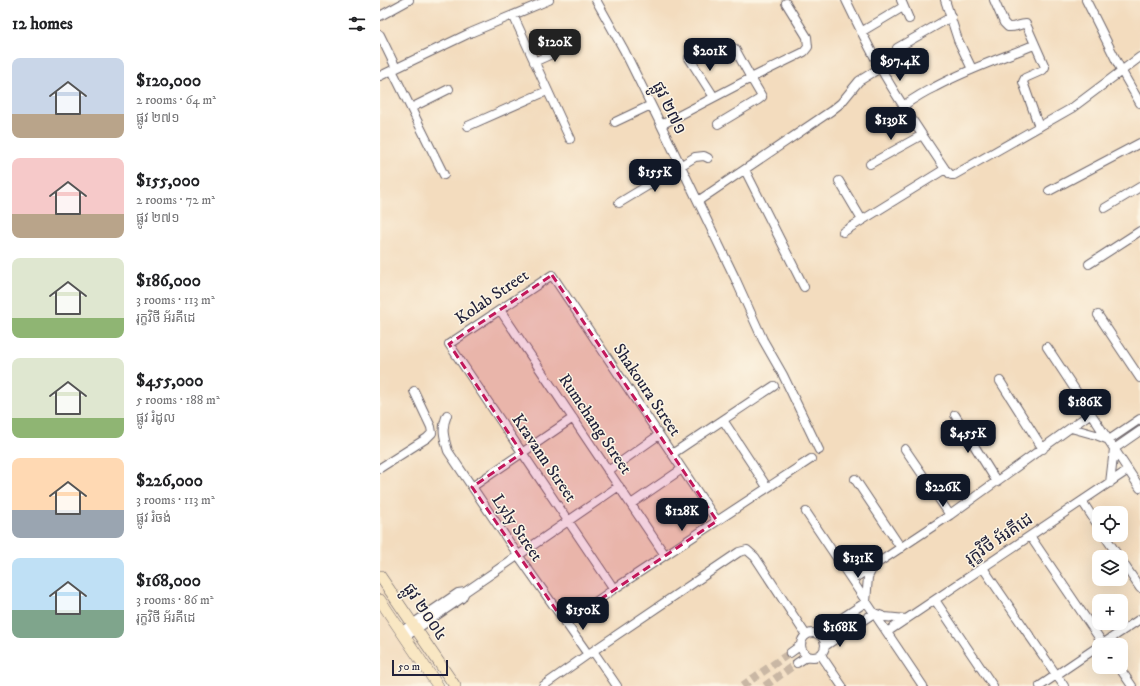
<!DOCTYPE html>
<meta charset="utf-8">
<style>
:root{--surface:#fff;--page:#f6f6f6;--text:#202124;--muted:#757577;--accent:#111827}
body{margin:0;font-family:"IM FELL DW Pica","Noto Sans Khmer",serif;background:var(--page);color:var(--text);height:100vh;display:flex;flex-direction:column;font-size:15px;white-space:nowrap}
*{box-sizing:border-box;margin:0}
p{font-size:13px;color:var(--muted)}
.icon{flex:none;width:22px;height:22px;fill:none;stroke:currentColor;stroke-width:2;stroke-linecap:round;stroke-linejoin:round}
.map{position:relative;flex:1;overflow:hidden}
.details{display:flex;flex-direction:column;background:var(--surface);width:380px}
.details>*{flex:none}
.tools{position:absolute;left:712px;top:506px;display:grid;gap:8px}
.tools a{display:grid;place-items:center;width:36px;height:36px;border-radius:8px;background:var(--surface);box-shadow:0 4px 16px #0002;font-size:20px}
.scale{position:absolute;left:12px;bottom:10px;width:56px;box-sizing:border-box;padding-left:4px;border:2px solid #22223b;border-top:0;font-size:11px;line-height:14px;white-space:nowrap;color:#22223b;-webkit-text-stroke:3px #fcf5e5;paint-order:stroke}
.price{position:absolute;translate:-50% -34px;padding:0 9px;border-radius:8px;background:var(--accent);color:#fff;font-size:13px;line-height:26px;filter:drop-shadow(0 1px 2px #0008)}
.price::after{content:'';position:absolute;left:50%;top:24px;width:12px;height:9px;margin-left:-6px;background:inherit;clip-path:polygon(0 0,100% 0,50% 100%)}
.price.current{background:#222;color:#fff}
ul{padding:0;list-style:none}
li{display:flex;align-items:center;gap:12px;height:100px;padding:0 12px}
li span{display:grid;place-items:center;flex:none;width:112px;height:80px;border-radius:8px;color:#555}
li>.icon{margin-inline-start:auto}
span .icon{width:48px;height:48px;fill:#fffc;stroke-width:1}
li b{font-size:17px}
h2{display:flex;justify-content:space-between;align-items:center;height:48px;padding:0 12px;font-size:17px}
main{display:flex;flex:1;min-height:0}
.map>svg:first-child{display:block}
.lines{fill:none;stroke-linecap:round;stroke-linejoin:round}
.minor-tunnel{stroke:#c9b7a4;stroke-width:8;stroke-dasharray:8 4;stroke-linecap:butt}
.minor-casing{stroke:#6b6369;stroke-width:10}
.secondary-casing{stroke:#6b6369;stroke-width:12}
.minor{stroke:#fff;stroke-width:8}
.secondary{stroke:#f9e7c3;stroke-width:11}
.marked{fill:#c2185b;fill-opacity:0.2;stroke:#c2185b;stroke-width:3;stroke-dasharray:8 5;stroke-linejoin:round}
.labels{text-anchor:middle;dominant-baseline:central;stroke-width:3;stroke-linejoin:round;paint-order:stroke}
.street-label{font-size:17px;fill:#22223b;stroke:#fcf5e5}
</style>
<main>
<section class="details">
<h2>12 homes<svg class="icon" aria-label="filters" viewBox="0 0 24 24"><path d="M4 7h16M4 17h16"/><circle cx="9" cy="7" r="2"/><circle cx="15" cy="17" r="2"/></svg></h2>
<ul>
<li><span style="background:linear-gradient(#c9d6e8 70%,#b9a48a 0)"><svg class="icon" aria-label="home" viewBox="0 0 24 24"><path d="M3 11l9-7 9 7M6 9v11h12V9"/></svg></span><div><b>$120,000</b><p>2 rooms · 64 m²</p><p>ផ្លូវ ២៧១</p></div></li>
<li><span style="background:linear-gradient(#f6c9c9 70%,#b9a48a 0)"><svg class="icon" aria-label="home" viewBox="0 0 24 24"><path d="M3 11l9-7 9 7M6 9v11h12V9"/></svg></span><div><b>$155,000</b><p>2 rooms · 72 m²</p><p>ផ្លូវ ២៧១</p></div></li>
<li><span style="background:linear-gradient(#dfe7d0 75%,#8fb573 0)"><svg class="icon" aria-label="home" viewBox="0 0 24 24"><path d="M3 11l9-7 9 7M6 9v11h12V9"/></svg></span><div><b>$186,000</b><p>3 rooms · 113 m²</p><p>រុក្ខវិថី អ័រគីដេ</p></div></li>
<li><span style="background:linear-gradient(#dfe7d0 75%,#8fb573 0)"><svg class="icon" aria-label="home" viewBox="0 0 24 24"><path d="M3 11l9-7 9 7M6 9v11h12V9"/></svg></span><div><b>$455,000</b><p>5 rooms · 188 m²</p><p>ផ្លូវ រំដូល</p></div></li>
<li><span style="background:linear-gradient(#ffd9b3 65%,#9aa5b1 0)"><svg class="icon" aria-label="home" viewBox="0 0 24 24"><path d="M3 11l9-7 9 7M6 9v11h12V9"/></svg></span><div><b>$226,000</b><p>3 rooms · 113 m²</p><p>ផ្លូវ រំចង់</p></div></li>
<li><span style="background:linear-gradient(#bfe0f5 65%,#7fa58c 0)"><svg class="icon" aria-label="home" viewBox="0 0 24 24"><path d="M3 11l9-7 9 7M6 9v11h12V9"/></svg></span><div><b>$168,000</b><p>3 rooms · 86 m²</p><p>រុក្ខវិថី អ័រគីដេ</p></div></li>
</ul>
</section>
<div class="map">
<svg width="760" height="686" viewBox="0 0 760 686">
<rect width="100%" height="100%" fill="#fcf5e5"/>
<filter id="ink" filterUnits="userSpaceOnUse"><feTurbulence type="fractalNoise" baseFrequency=".025" numOctaves="2"/><feDisplacementMap in="SourceGraphic" scale="8" xChannelSelector="R" yChannelSelector="G"/><feConvolveMatrix kernelMatrix="1 2 1 2 8 2 1 2 1" color-interpolation-filters="sRGB"/></filter>
<filter id="wash" filterUnits="userSpaceOnUse"><feTurbulence type="fractalNoise" baseFrequency=".012" numOctaves="4" result="noise"/><feDisplacementMap in="SourceGraphic" scale="16" xChannelSelector="R" yChannelSelector="G"/><feGaussianBlur stdDeviation="0.9" result="paint"/><feColorMatrix in="noise" values="0 0 0 0 0 0 0 0 0 0 0 0 0 0 0 0 0 1.4 0 .05"/><feComposite in="paint" operator="in"/></filter>
<g filter="url(#wash)">
<rect width="100%" height="100%" fill="#f3dcbe"/>
</g>
<g filter="url(#ink)">
<g class="lines">
<!-- minor-tunnel -->
<path class="minor-tunnel" d="M362 686 410 653
M385 686 417 663"/>
<!-- minor casing -->
<g class="minor-casing">
<path id="minor" d="M216 0 244 50 281 125 355 278 383 340 403 375 439 450
M466 0C477 23 488 46 501 69 520 103 543 136 565 169L571 175H574L692 108 760 57
M521 0 529 19
M565 0 578 40 592 69
M614 0 624 23 628 27C635 28 639 24 646 24L665 67 663 70 645 78 643 82 659 127
M706 0 741 70 760 103
M133 15 190 139
M0 16 29 0
M481 32 523 7
M0 35 16 68
M517 48 571 17
M309 58 334 97
M154 62 187 47
M12 70 64 175
M0 76 90 33 169 0
M523 106C533 99 544 92 555 87 586 70 621 58 654 45
M31 108 69 89
M235 122 271 105
M338 124 378 100 382 97 381 95 371 78 424 52 428 47 427 37 406 3
M281 125 371 78 355 49
M88 126 167 91
M490 164 542 135
M365 170 424 287
M459 181 482 220
M669 191 760 143
M318 201 451 111 461 103 479 81 500 68
M239 203 315 157 324 156 328 158
M725 208 760 187
M463 232 565 169
M709 264 760 231
M120 310 285 555
M718 315 760 378
M667 347 760 488
M620 381 663 449
M67 415C61 429 64 437 68 451L138 555 205 650
M575 415 617 482
M343 420 387 487
M691 428 716 435 729 440 760 419
M525 449 570 515
M292 454 394 386
M0 468 47 438 52 433 51 427 34 391
M228 471 279 435
M475 479 521 548
M730 483 734 449 760 431
M92 487 193 418
M702 501 719 527
M251 504 302 469
M426 512 543 686
M724 535 739 557
M650 536 724 645
M741 560 760 588
M603 568 684 686
M472 580 570 515 711 413
M234 589 69 344 172 275 337 521
M555 600 613 686
M185 623 234 589 431 459
M22 631 78 593 85 592 239 486
M507 632 748 470
M421 645a12 12 0 1 1 24 0a12 12 0 1 1-24 0Z
M438 634 486 602 488 577 493 567
M25 637 82 598 85 592
M721 645 760 619
M445 646 494 613 505 617 526 619
M213 651 237 686
M410 653 421 645
M441 655 462 686
M417 663 428 656
M739 667 752 686
M163 686 207 655 359 552 367 550 375 557 426 635
M660 686 719 646"/>
</g>
<!-- secondary casing -->
<g class="secondary-casing">
<path id="secondary" d="M0 576 75 686
M0 600 58 686"/>
</g>
<!-- minor -->
<use href="#minor" class="minor"/>
<!-- secondary -->
<use href="#secondary" class="secondary"/>
</g>
</g>
<!-- marked area -->
<path class="marked" d="M172 275 337 521 185 623 92 487 142 453 69 344Z"/>
<g class="labels">
<!-- street labels -->
<g class="street-label">
<text transform="translate(289 108) rotate(64)">ផ្លូវ ២៧១</text>
<text transform="translate(112 297) rotate(-34)">Kolab Street</text>
<text transform="translate(267 390) rotate(56)">Shakoura Street</text>
<text transform="translate(215 424) rotate(56)">Rumchang Street</text>
<text transform="translate(164 458) rotate(56)">Kravann Street</text>
<text transform="translate(137 528) rotate(56)">Lyly Street</text>
<text transform="translate(619 539) rotate(-34)">រុក្ខវិថី អ័រគីដេ</text>
<text transform="translate(45 612) rotate(56)">ផ្លូវ ២០០៤</text>
</g>
</g>
</svg>
<div class="tools">
<a><svg class="icon" aria-label="locate" viewBox="0 0 24 24"><circle cx="12" cy="12" r="6"/><path d="M12 2v4M12 18v4M2 12h4M18 12h4"/></svg></a>
<a><svg class="icon" aria-label="layers" viewBox="0 0 24 24"><path d="M12 4l9 5-9 5-9-5zM3 14l9 5 9-5"/></svg></a>
<a>+</a>
<a>−</a>
</div>
<div class="scale">50 m</div>
<b class="price current" style="left:175px;top:63px">$120K</b>
<b class="price" style="left:330px;top:72px">$201K</b>
<b class="price" style="left:520px;top:82px">$97.4K</b>
<b class="price" style="left:511px;top:141px">$139K</b>
<b class="price" style="left:275px;top:193px">$155K</b>
<b class="price" style="left:705px;top:423px">$186K</b>
<b class="price" style="left:588px;top:454px">$455K</b>
<b class="price" style="left:563px;top:508px">$226K</b>
<b class="price" style="left:302px;top:532px">$128K</b>
<b class="price" style="left:478px;top:579px">$131K</b>
<b class="price" style="left:203px;top:631px">$150K</b>
<b class="price" style="left:460px;top:648px">$168K</b>
</div>
</main>
